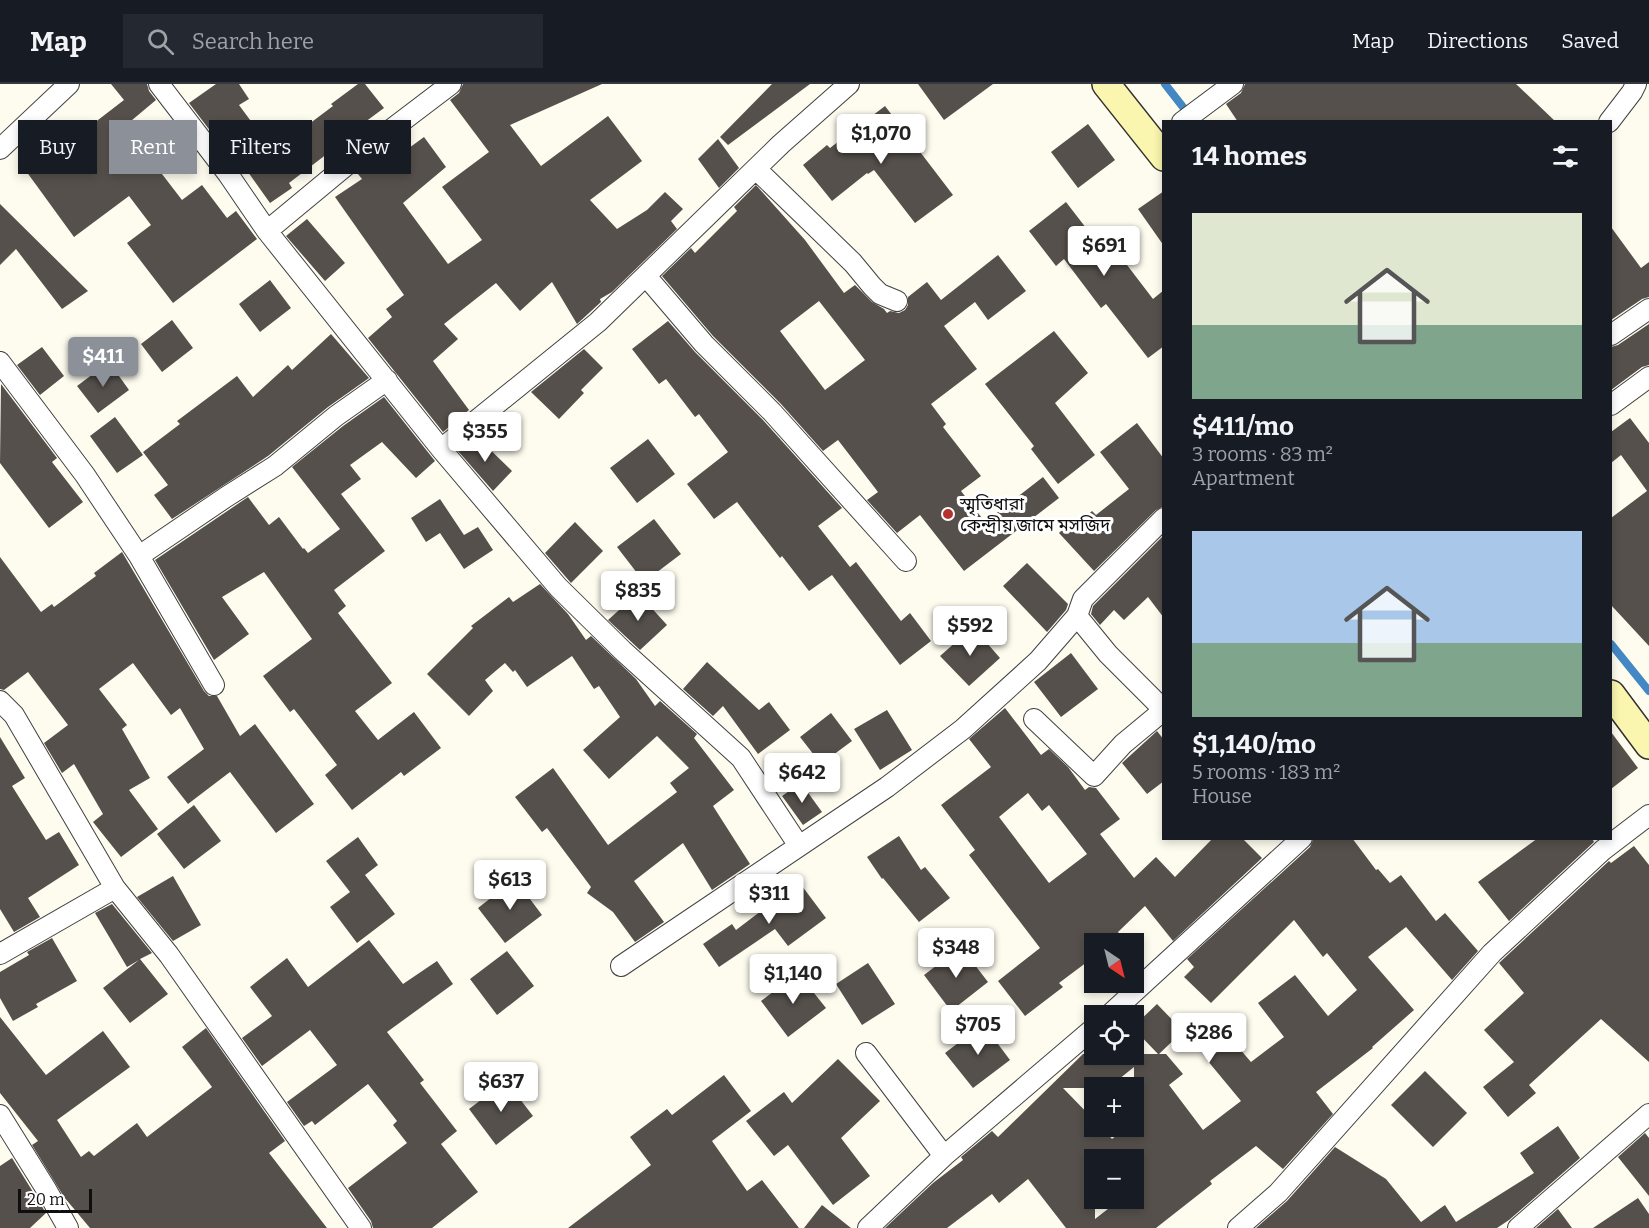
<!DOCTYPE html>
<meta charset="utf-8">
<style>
:root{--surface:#171b24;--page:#242831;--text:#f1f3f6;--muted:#9ea1a6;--line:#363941;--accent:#8c9099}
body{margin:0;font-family:Bitter,"Noto Sans Bengali",serif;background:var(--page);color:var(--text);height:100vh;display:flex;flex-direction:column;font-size:22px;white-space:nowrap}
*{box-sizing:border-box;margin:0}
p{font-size:20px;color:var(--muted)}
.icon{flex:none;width:33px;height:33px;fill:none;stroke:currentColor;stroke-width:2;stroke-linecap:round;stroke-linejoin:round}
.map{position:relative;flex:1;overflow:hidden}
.details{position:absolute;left:1162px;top:36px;width:450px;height:720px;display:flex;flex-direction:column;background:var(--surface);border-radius:0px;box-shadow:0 3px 9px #0003}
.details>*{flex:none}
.hud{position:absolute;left:18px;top:36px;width:570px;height:54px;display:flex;gap:12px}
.needle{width:39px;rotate:145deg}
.controls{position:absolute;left:1084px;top:849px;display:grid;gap:12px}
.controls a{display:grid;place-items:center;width:60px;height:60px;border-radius:0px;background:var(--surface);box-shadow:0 3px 9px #0003;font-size:30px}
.scale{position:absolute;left:18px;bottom:15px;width:74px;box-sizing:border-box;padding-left:6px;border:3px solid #0e0e0e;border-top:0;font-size:16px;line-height:21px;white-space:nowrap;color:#0e0e0e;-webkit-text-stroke:4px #fff;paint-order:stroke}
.price{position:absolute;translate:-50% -51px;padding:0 14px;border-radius:6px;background:#fff;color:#222;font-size:20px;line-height:39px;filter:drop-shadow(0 2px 3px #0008)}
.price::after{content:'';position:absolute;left:50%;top:36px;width:18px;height:14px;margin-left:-9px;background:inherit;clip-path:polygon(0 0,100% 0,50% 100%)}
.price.active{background:var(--accent);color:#fff}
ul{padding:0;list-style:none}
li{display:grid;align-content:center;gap:12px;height:318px;padding:0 30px}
li span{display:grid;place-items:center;height:186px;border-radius:0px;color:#555}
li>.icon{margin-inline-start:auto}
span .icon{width:108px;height:108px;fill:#fffc;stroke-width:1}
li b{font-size:26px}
h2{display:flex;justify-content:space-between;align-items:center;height:72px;padding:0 30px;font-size:26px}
.chip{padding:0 21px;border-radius:0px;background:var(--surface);box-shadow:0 3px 9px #0003;font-size:21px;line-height:54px}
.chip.active{background:var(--accent);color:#fff}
header{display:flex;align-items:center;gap:36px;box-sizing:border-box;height:84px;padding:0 30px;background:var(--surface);border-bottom:2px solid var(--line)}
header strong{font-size:28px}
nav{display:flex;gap:33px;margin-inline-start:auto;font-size:21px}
.search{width:420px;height:54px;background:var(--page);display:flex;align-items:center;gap:15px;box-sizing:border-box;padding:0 21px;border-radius:0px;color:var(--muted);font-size:22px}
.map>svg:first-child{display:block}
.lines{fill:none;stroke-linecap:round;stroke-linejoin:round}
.stream{stroke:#4388c4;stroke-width:8}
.building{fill:#55504b;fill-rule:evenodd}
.street-casing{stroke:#414141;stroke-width:22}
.secondary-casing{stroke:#303030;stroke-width:30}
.street{stroke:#fff;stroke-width:20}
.secondary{stroke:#faf6af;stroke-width:27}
.poi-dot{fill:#b5312f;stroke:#fff;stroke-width:2}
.labels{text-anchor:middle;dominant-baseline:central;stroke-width:6;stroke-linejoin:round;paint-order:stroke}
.poi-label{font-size:18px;fill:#0e0e0e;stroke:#fff;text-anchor:start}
</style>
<header>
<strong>Map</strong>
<div class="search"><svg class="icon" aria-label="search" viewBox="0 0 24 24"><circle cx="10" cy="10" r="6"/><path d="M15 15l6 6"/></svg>Search here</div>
<nav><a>Map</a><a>Directions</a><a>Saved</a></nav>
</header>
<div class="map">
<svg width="1649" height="1144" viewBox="0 0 1649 1144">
<rect width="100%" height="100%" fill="#fefcef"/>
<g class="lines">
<!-- stream -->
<path class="stream" d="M1165 0 1190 32
M1611 560 1649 607"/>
</g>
<!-- building -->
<path class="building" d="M111 0H147L149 7 156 16 125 42 182 116 202 101 227 134 236 127 257 155 173 219 127 159 151 141 129 112 74 153 26 87 57 63 59 66 124 16Z
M216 0H239L249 15 239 21 273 67 333 22 331 20 358 0H365L384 24 353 47 360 55 341 70 336 63 289 99 292 104 270 119 238 74 234 78 189 19Z
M463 0H602L510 41 541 82 608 32 642 77 590 116 617 145 647 126 665 108 683 125 671 137 677 145 612 208 600 215 601 218 577 240 552 198 520 227 496 199 444 240 458 255 433 277 469 326 443 348 368 254 392 233 386 225 404 211 335 113 362 95 358 90 376 74 383 83 424 53 446 83 403 119 448 180 482 156 442 103 489 68 450 16 459 9Z
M772 0H810L728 61 720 53Z
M918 0H993L944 36Z
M1245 0H1516L1556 38H1238L1226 20 1241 9Z
M885 22 953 111 915 139 874 86 868 90 867 89 832 117 803 81 827 61 830 64Z
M1088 40 1115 76 1078 104 1051 68Z
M718 55 739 84 719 104 698 75Z
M756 101 805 156 844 209 855 201 872 218 884 225 887 229 890 227 899 229 905 226 908 221V213L927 198 941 216 998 171 1026 207 988 236 975 218 944 242 977 285 931 320 946 340 943 343 981 392 961 407 985 438 1043 393 1059 414 964 487 920 431 897 449 867 416 878 408 838 356 823 367 781 320 713 252 662 192 691 164 695 169 737 127 734 123ZM819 217 865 276 825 306 780 247Z
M1164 107V162L1138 125Z
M1066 118 1103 166 1111 160 1153 215 1164 206V262L1148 274 1106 220 1101 224 1064 175 1056 182 1029 147Z
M0 120 88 207 62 225 16 165 0 181Z
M307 135 345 179 325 197 286 152Z
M1611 143 1641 184 1649 178V213L1642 215 1611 236Z
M270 196 291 224 260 248 239 220Z
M172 236 193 264 162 288 141 260Z
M668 237 695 268 763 336 842 424 818 442 850 483 856 478 901 537 910 529 931 557 900 581 832 491 809 507 782 472 780 474 737 418 714 435 687 400 728 368 699 330 695 333 666 295 659 300 632 265Z
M1649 240V281L1642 283 1611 306V263L1618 261Z
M1054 247 1088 289 1055 319 1095 371 1058 400 1031 365 1034 362 985 300Z
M331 250 369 294 328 323 268 372 172 435 154 411 168 401 143 368 180 340 177 337 237 292 253 313 288 281 292 286Z
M42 263 64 292 40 311 17 281Z
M584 265 603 284 581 306 584 309 559 335 531 308Z
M109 278 129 306 98 329 77 302Z
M1 300 57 374 52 378 83 418 49 444 0 379Z
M384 313 435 377 416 394 382 358 350 381 361 395 341 410 385 467 334 506 346 522 338 529 392 599 355 627 378 656 414 628 441 664 404 692 401 688 352 726 325 691 337 681 294 625 290 628 263 592 312 555 264 488 222 513 249 550 214 576 155 476 248 413 269 441 279 433 303 465 304 464 308 469 340 445 292 383 343 342Z
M115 333 143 371 117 389 90 352Z
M1630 334 1649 359V562L1611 521V434L1647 407 1621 371 1611 379V348Z
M1137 339 1164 375V422L1156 426 1094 487 1059 449 1075 433 1079 439 1092 427 1096 431 1129 405 1100 368Z
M476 352 512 387 493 407 458 367Z
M648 355 675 390 637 419 610 384Z
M440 415 464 451 478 443 493 466 464 485 440 449 426 458 411 434Z
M654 435 681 470 644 498 617 463Z
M575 438 603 467 571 499 545 469Z
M1164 451V534L1148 513 1124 536 1114 526 1100 541 1091 530 1093 522Z
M122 468 204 607 209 612H217L240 652 255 640 314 720 276 749 230 688 188 720 167 693 204 665 180 624 171 631 133 579 99 605 127 641 122 645 150 694 129 706 158 745 121 773 93 738 103 730 74 680 62 689 44 659 68 641 28 588 4 606 0 605V473L41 528 52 520 54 523 96 492 94 489Z
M1027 479 1068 520 1066 526 1047 548 1003 502Z
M540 500 568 530 586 556 591 552 636 595 655 622 660 617 697 650 694 654 734 706 713 722 750 780 712 806 683 759 634 797 664 838 635 858 613 828 587 809 591 803 547 744 542 748 515 713 553 684 608 761 677 708 670 699 689 684 657 652 609 695 583 666 620 633 599 602 594 605 572 572 527 603 515 586 513 588 505 579 485 596 493 607 469 632 427 590 473 544 471 542 509 513 513 518Z
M638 509 667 541 640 566 608 536Z
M973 543 1000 574 969 602 940 572Z
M1071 569 1098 605 1061 633 1034 598Z
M707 578 759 626 769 618 790 646 758 670 723 622 713 632 683 605Z
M1005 624 1041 671 1049 665 1068 683 1085 706 1089 703 1096 704 1120 735 1100 750 1134 794 1156 773 1175 793 1213 754H1242L1262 774 1173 857 1145 822 1118 848 1121 852 1111 860H1095V872L1059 899 1063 903 1025 932 998 897 1040 864 969 771 975 766 941 721 991 683 969 655ZM1028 709 1042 727 1049 721 1087 770 1049 799 999 733Z
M887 626 912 666 880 686 854 645Z
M831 629 852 657 821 680 800 653Z
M1157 647 1164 656V697L1147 710 1122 679Z
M1611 648 1638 684 1611 705Z
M0 653 25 694 12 702 46 756 59 748 79 781 28 814 40 833 14 848 0 825Z
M801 699 822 728 803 741 782 712Z
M194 721 221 757 184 785 157 750Z
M899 752 921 786 925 783 950 814 919 838 883 794 882 795 867 773Z
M358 753 378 781 365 791 395 830 357 859 330 823 350 808 326 777Z
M1314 754H1352L1376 786 1378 785 1390 799 1401 791 1436 837 1445 829 1478 867 1452 896 1406 843 1368 873 1414 926 1372 963 1373 964 1316 1008 1333 1030 1283 1085 1256 1062 1210 1097 1212 1100 1156 1144H1066L1028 1095 999 1119 992 1110 947 1144H885L933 1099 963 1076 961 1073 992 1047 998 1053 1083 970H1158L1134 945V942L1157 920 1183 947 1159 970H1166L1183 990 1169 1001 1203 1046 1241 1017 1207 976 1232 956 1251 978 1284 953 1258 919 1295 891 1328 932 1357 906 1327 869 1323 873 1294 836 1211 919 1184 893 1194 883 1187 875 1310 763ZM1134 983V1042H1129L1112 1055 1100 1042H1095V1037L1063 1004H1108ZM1095 1076H1134V1114H1122L1095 1135Z
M1538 754H1592L1594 758 1509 837 1478 798Z
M1634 762 1649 781V978L1601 935 1529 1001 1536 1009 1508 1033 1483 1003 1514 978 1484 946 1524 909 1499 879 1609 777 1611 779Z
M173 792 201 841 173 857 137 813Z
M515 795 542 831 505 859 478 824Z
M799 798 826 834 788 862 775 845 719 883 703 860 732 840 736 846Z
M112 820 152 869 140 875 168 910 130 939 103 904 139 876 127 883 95 829Z
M52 854 77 897 36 920 38 923 13 937 0 914V888L29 871 27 868Z
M369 856 403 900 437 877 453 900 387 948 424 996 420 999 457 1047 441 1060 478 1108 432 1144H373L371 1137 348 1104 407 1059 393 1041 397 1037 368 1000 315 1041 312 1037 304 1042 287 1018 337 981 310 946 262 982 242 954 272 932 250 903 287 874 308 903Z
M961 863 988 898 951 927 924 891Z
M507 867 534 902 497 931 470 895Z
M868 879 895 920 862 941 836 900Z
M798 889 826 924 788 953 761 917Z
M0 933 46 991 103 947 130 983 57 1036 81 1073 89 1067 94 1072 137 1039 147 1053 212 1003 182 963 206 944 285 1057 269 1069 327 1144H90L64 1113 32 1061 38 1057 0 1009Z
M983 940 1010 976 973 1004 945 969Z
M838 975 880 1017 841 1054 870 1092 833 1121 788 1061 774 1072 746 1037 784 1008 792 1019Z
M1425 987 1467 1029 1433 1063 1391 1021Z
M724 991 751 1027 712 1057 747 1107 762 1096 799 1144H568L651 1081 630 1053 667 1025 672 1031Z
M506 997 533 1032 496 1061 469 1025Z
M1558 1042 1580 1074 1509 1136 1497 1144H1256L1287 1117 1335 1063 1386 1095 1421 1138 1445 1121 1456 1138 1534 1089 1520 1069Z
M1645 1049 1649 1054V1112L1618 1073Z
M12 1074 46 1129 30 1144H0V1082Z
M1638 1114 1649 1130V1144H1593Z
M822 1121 851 1144H804Z
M1558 1125 1572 1144H1536Z"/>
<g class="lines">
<!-- street casing -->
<g class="street-casing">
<path id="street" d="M159 0 228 90 267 147 441 365 598 238 781 60 849 0
M1182 38 1233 0
M1609 38 1632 8 1636 0
M0 65 69 0
M756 85 853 179 872 202 880 210 897 217
M267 147 372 60 451 0
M646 192 704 260 772 328 906 477
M1611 251 1649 225
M0 278 85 391 139 472 214 601
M1611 321 1649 293
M441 365 558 503 623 567 741 674 799 762
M139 472 226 413 275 382 336 332 387 296
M1077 532 1108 570 1164 626
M0 617 14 631 115 804 169 871 361 1144
M1034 635 1094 692 1123 660 1164 626
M0 870 115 804
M621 882 887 703 963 645 1038 577 1077 532 1083 515 1164 434
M1108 932 1302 754
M866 969 944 1072
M0 1031 46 1105 68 1144
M868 1144 944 1072 1095 943
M1238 1144 1278 1109 1492 869 1603 766 1649 731
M1518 1144 1649 1030"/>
</g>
<!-- secondary casing -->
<g class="secondary-casing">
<path id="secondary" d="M1106 0 1164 73
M1611 610 1649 661"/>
</g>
<!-- street -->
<use href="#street" class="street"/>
<!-- secondary -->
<use href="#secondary" class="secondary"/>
</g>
<!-- markers -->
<circle class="poi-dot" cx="948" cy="430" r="6"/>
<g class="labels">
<!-- poi labels -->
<g class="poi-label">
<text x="960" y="420">স্মৃতিধারা<tspan x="960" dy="21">কেন্দ্রীয় জামে মসজিদ</tspan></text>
</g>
</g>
</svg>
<div class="controls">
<a><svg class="needle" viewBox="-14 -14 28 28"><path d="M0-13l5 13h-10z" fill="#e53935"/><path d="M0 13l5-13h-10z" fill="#9ea1a6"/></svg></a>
<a><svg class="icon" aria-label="locate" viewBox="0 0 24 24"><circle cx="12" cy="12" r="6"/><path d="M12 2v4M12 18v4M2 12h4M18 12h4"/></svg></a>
<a>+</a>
<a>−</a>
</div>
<div class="scale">20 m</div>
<b class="price" style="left:881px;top:81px">$1,070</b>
<b class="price" style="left:1104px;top:193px">$691</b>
<b class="price active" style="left:103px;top:304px">$411</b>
<b class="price" style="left:485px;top:379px">$355</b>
<b class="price" style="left:638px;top:538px">$835</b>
<b class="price" style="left:970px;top:573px">$592</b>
<b class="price" style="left:802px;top:720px">$642</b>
<b class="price" style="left:510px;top:827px">$613</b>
<b class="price" style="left:769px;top:841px">$311</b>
<b class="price" style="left:956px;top:895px">$348</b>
<b class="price" style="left:793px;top:921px">$1,140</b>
<b class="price" style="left:978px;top:972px">$705</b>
<b class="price" style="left:1209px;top:980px">$286</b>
<b class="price" style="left:501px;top:1029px">$637</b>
<div class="hud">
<a class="chip">Buy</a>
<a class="chip active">Rent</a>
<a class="chip">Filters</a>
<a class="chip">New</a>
</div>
<section class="details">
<h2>14 homes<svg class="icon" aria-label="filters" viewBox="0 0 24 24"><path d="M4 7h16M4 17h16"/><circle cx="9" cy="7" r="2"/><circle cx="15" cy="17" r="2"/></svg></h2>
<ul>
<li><span style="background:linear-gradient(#dfe7d0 60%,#7fa58c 0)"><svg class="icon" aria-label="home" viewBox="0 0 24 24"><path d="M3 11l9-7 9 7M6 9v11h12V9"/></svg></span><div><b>$411/mo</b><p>3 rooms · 83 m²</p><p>Apartment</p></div></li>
<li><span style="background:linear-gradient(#a9c7e8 60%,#7fa58c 0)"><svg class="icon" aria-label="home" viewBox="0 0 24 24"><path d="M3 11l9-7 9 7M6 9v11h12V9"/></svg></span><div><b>$1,140/mo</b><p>5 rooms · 183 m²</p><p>House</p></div></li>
</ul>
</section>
</div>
